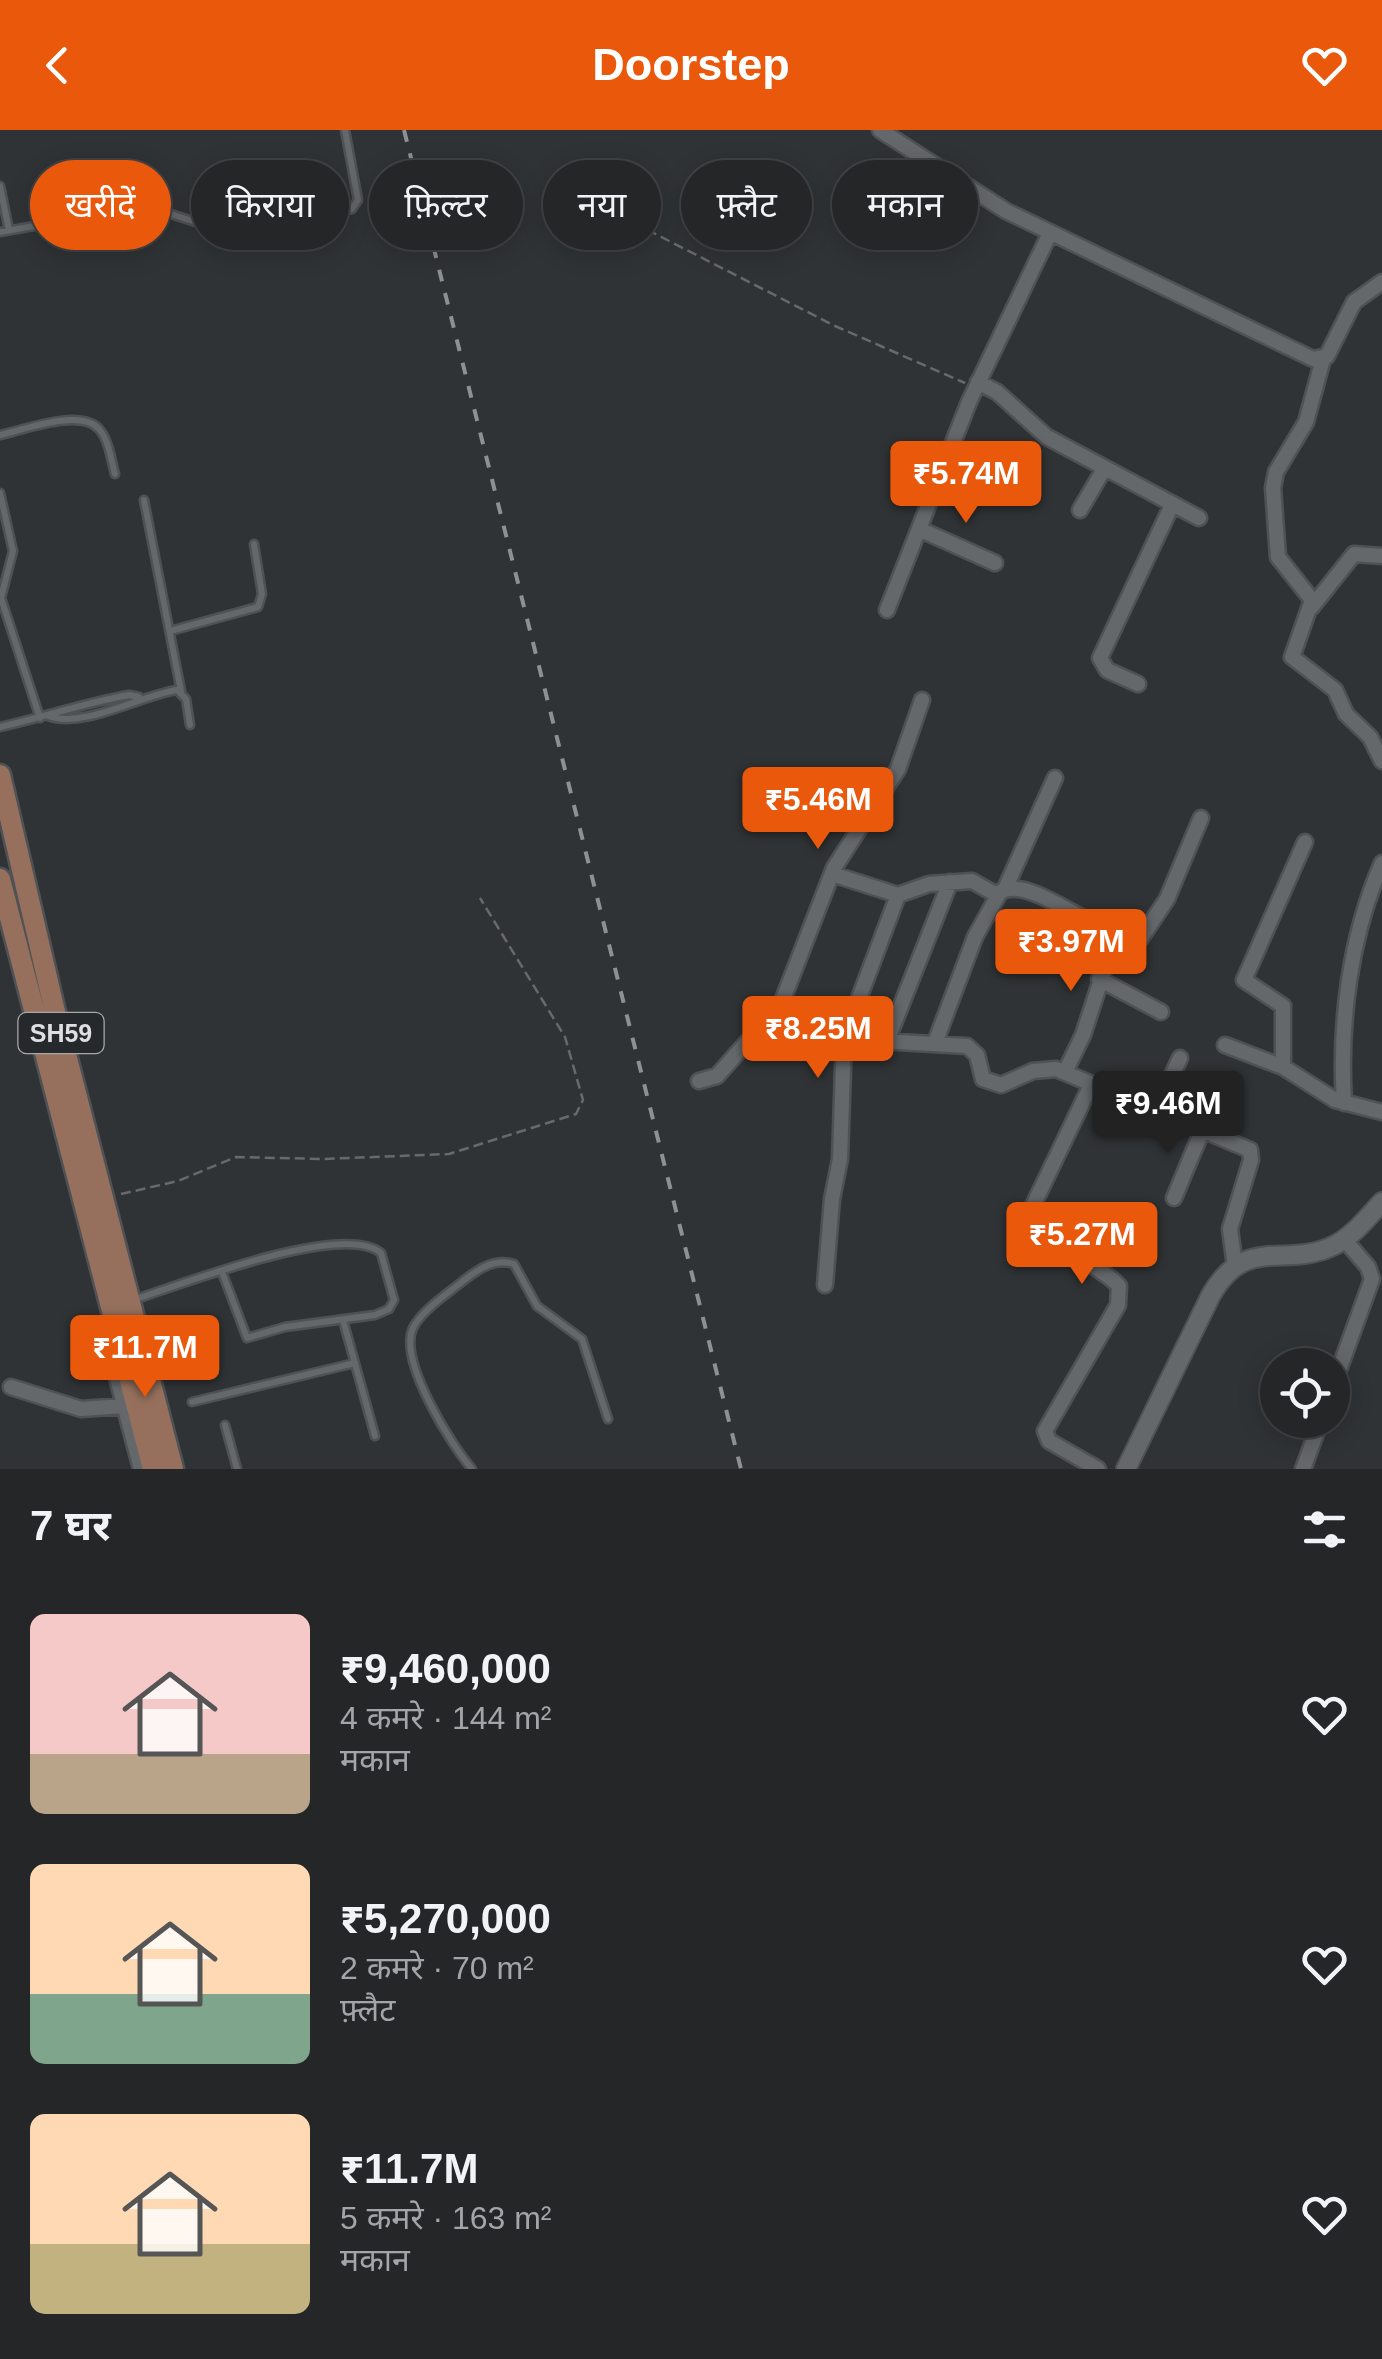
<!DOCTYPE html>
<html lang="hi">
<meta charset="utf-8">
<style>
:root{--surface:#242628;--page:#303234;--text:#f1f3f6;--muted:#a3a5a8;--line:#414345;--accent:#ea580c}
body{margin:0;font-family:Arial,"Noto Sans Devanagari",sans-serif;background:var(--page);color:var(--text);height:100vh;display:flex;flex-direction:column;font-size:38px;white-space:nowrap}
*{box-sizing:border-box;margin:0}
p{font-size:32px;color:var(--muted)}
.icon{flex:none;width:55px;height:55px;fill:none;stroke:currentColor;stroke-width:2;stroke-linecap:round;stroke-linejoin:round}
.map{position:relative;height:1339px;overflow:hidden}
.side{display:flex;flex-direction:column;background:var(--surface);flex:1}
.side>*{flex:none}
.hud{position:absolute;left:30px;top:30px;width:1322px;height:90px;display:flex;gap:20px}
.fabs{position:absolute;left:1260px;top:1218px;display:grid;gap:20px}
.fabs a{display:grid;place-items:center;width:90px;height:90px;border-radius:50%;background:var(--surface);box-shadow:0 5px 25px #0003,0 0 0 2px var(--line);font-size:50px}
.price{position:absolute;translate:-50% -85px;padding:0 22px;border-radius:10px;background:var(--accent);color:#fff;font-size:32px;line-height:65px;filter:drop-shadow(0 2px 5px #0008)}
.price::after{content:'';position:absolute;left:50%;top:60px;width:30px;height:22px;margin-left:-15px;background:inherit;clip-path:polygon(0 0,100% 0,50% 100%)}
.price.current{background:#222;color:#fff}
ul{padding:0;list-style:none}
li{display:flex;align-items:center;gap:30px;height:250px;padding:0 30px}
li span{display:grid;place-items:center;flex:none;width:280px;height:200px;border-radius:15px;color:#555}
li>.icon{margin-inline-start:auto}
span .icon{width:120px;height:120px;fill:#fffc;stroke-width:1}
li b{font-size:42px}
h2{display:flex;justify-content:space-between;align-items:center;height:120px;padding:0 30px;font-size:42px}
.pill{padding:0 35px;border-radius:45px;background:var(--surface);box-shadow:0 5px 25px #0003,0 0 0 2px var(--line);font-size:35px;line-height:90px}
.pill.current{background:var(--accent);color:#fff}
header{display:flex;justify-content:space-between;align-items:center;height:130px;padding:0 30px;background:var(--accent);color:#fff;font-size:45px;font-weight:700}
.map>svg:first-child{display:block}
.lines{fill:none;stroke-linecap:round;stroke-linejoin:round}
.service-casing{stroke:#4f5254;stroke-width:11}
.minor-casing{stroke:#4f5254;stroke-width:19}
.tertiary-casing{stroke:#4f5254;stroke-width:22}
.primary-casing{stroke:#4f5254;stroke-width:25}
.path{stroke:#67696b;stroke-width:2.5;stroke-dasharray:10 5;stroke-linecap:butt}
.service{stroke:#65686b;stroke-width:6}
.minor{stroke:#65686b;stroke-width:14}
.tertiary{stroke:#65686b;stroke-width:18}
.primary{stroke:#96705d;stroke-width:20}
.rail{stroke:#8e9193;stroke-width:4;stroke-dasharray:12 12;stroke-linecap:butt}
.labels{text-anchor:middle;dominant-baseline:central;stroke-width:8;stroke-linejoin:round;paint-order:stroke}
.shield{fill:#26292b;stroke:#a6a8aa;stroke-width:2.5}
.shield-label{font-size:25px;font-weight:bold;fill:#dddfe1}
</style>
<header><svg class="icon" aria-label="back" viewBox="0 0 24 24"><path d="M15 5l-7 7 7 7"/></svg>Doorstep<svg class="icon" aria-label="heart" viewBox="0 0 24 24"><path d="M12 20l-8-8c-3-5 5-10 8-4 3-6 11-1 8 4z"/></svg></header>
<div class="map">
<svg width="1382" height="1339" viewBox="0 0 1382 1339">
<rect width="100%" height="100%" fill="#303335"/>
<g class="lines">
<!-- service casing -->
<g class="service-casing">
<path id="service" d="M0 56 9 100
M0 102 146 76 233 104 352 79 358 70 345 0
M0 305C24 300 80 278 99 299 109 310 111 330 115 344
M0 363 13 421 1 468 40 588
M144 370 181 561
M170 501 258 477 262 464 254 414
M48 586C84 599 141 565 177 560L186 569 190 595
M0 597C44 587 84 573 129 565L139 567
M133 1170C181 1155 342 1091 381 1123L394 1170 389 1179 375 1185 285 1197 247 1208 222 1142
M343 1190 375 1306
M192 1272 355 1233
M225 1295 237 1339
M472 1339C451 1315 398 1230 413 1198 421 1182 444 1166 458 1155 474 1142 493 1127 514 1134L537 1176 582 1209 608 1289"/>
</g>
<!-- minor casing -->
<g class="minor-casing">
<path id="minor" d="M880 0 1006 81 1313 229 1327 226 1354 172 1382 152
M1323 229 1306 292 1276 342 1273 358 1278 427 1312 470 1292 527 1335 560 1346 584 1370 607 1382 631
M978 252 997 262 1047 307 1199 388
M1080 380 1104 339
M919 399 995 433
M1311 478 1354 424 1382 426
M887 480 969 272 1050 103
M1138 554 1107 540 1100 528 1172 375
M1305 712 1244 850 1283 876V937L1335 970 1382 982
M832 744 898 765 929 754 972 751 997 765
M1005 759 1055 648
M1099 849 1161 882
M771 900 834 738 898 639 922 570
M887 911 950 752
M935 913 975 807 1000 762C1032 743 1100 812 1141 808L1167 769 1201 688
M1225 915 1283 937
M1065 942 1083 905 1116 804
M699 951 717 946 747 912 779 898 863 910 967 916 977 925 983 949 1001 955 1033 941 1056 939 1250 1020 1251 1030 1230 1099 1235 1136
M1091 955 1029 1084C1040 1114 1099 1133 1119 1156L1118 1175 1045 1301 1049 1311 1098 1339
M1344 973C1339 893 1350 806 1382 733
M1155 982 1180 928
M1174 1068 1202 1001
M825 1155 832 1069 840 1029 844 908 898 765
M117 1213 116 1244 141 1339
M11 1257 81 1279 124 1276
M1332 1259 1372 1149 1368 1137 1344 1109
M1303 1339 1321 1290"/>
</g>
<!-- tertiary casing -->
<g class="tertiary-casing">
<path id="tertiary" d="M1126 1339 1211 1165C1247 1103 1285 1140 1335 1115 1354 1105 1368 1087 1382 1072"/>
</g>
<!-- primary casing -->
<g class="primary-casing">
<path id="primary" d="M0 645 55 882 173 1339
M0 749 153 1339"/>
</g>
<!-- path -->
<path class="path" d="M634 93 835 196 965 253
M121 1064 178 1051 236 1027 324 1029 449 1024 576 984 583 970 565 907 480 768"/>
<!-- service -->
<use href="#service" class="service"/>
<!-- minor -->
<use href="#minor" class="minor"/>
<!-- tertiary -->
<use href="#tertiary" class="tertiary"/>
<!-- primary -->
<use href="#primary" class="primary"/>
<!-- rail -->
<path class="rail" d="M404 0 741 1339"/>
</g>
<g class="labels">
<!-- shield labels -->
<rect class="shield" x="18.5" y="883" width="85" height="40" rx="8"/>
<g class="shield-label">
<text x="61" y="903">SH59</text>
</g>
</g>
</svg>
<div class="fabs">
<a><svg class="icon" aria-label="locate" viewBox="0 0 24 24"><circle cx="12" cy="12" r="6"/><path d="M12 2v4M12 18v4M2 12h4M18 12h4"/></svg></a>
</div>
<b class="price" style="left:966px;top:396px">₹5.74M</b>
<b class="price" style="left:818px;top:722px">₹5.46M</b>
<b class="price" style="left:1071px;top:864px">₹3.97M</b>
<b class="price" style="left:818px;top:951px">₹8.25M</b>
<b class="price current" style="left:1168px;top:1026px">₹9.46M</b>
<b class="price" style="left:1082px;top:1157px">₹5.27M</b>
<b class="price" style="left:145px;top:1270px">₹11.7M</b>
<div class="hud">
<a class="pill current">खरीदें</a>
<a class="pill">किराया</a>
<a class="pill">फ़िल्टर</a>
<a class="pill">नया</a>
<a class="pill">फ़्लैट</a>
<a class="pill">मकान</a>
</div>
</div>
<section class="side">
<h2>7 घर<svg class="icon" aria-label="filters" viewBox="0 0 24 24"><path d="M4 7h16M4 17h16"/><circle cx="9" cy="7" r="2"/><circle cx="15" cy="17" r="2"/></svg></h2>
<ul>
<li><span style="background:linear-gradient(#f6c9c9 70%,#b9a48a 0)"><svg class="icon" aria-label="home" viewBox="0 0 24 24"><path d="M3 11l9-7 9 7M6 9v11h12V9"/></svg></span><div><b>₹9,460,000</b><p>4 कमरे · 144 m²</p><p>मकान</p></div><svg class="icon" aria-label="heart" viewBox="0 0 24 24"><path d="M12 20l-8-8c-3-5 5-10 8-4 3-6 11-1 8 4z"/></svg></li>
<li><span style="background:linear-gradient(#ffd9b3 65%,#7fa58c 0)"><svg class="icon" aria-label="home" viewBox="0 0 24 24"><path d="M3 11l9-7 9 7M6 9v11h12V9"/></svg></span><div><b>₹5,270,000</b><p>2 कमरे · 70 m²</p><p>फ़्लैट</p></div><svg class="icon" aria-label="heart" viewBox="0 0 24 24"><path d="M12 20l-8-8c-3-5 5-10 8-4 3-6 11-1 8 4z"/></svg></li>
<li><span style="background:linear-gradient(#ffd9b3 65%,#c2b280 0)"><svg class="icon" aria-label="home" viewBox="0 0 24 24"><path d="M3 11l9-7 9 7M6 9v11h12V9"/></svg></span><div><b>₹11.7M</b><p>5 कमरे · 163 m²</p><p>मकान</p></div><svg class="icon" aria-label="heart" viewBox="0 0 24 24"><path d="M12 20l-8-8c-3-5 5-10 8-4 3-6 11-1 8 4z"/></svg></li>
</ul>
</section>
